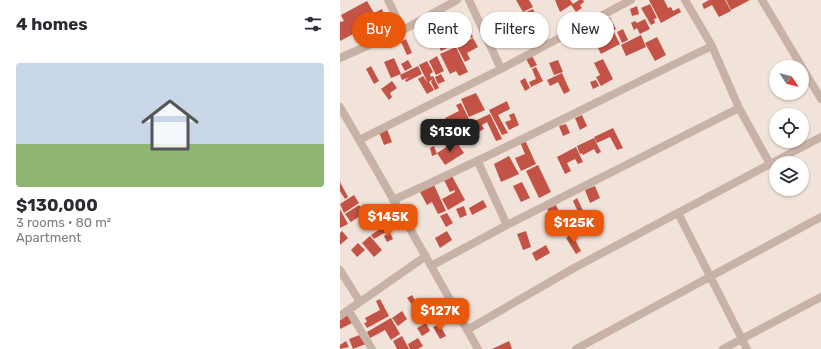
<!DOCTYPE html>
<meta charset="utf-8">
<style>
:root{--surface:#fff;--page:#f7f7f7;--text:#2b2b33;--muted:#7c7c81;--line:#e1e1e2;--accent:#ea580c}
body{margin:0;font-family:Rubik,sans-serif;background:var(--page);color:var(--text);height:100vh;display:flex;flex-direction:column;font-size:15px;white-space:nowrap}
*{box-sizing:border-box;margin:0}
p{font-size:13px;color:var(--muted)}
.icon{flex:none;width:22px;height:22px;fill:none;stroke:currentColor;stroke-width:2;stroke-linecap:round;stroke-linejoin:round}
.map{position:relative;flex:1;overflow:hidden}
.sheet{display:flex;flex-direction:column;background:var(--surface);width:340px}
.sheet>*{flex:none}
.guide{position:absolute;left:12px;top:12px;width:380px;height:36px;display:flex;gap:8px}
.needle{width:26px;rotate:126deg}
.buttons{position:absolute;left:429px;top:60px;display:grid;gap:8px}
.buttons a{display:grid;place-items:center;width:40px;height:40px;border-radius:50%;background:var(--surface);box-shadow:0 1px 3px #0004;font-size:20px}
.price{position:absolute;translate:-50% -34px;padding:0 9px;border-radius:8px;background:var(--accent);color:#fff;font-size:13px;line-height:26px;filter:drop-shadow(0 1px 2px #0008)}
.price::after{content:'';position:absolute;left:50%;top:24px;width:12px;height:9px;margin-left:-6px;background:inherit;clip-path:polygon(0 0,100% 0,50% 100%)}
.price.selected{background:#222;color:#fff}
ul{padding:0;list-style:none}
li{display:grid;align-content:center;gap:8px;height:212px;padding:0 16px}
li+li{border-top:1px solid var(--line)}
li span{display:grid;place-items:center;height:124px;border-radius:4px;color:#555}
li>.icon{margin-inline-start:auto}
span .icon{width:72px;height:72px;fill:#fffc;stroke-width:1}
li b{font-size:17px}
h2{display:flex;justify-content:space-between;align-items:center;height:48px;padding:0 16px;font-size:17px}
.tag{padding:0 14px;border-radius:18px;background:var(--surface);box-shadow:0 1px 3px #0004;font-size:14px;line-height:36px}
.tag.selected{background:var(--accent);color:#fff}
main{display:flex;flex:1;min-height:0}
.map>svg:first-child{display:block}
.building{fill:#c35346}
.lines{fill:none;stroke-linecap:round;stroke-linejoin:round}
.minor{stroke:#c8b1a6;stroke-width:8}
</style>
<main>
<section class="sheet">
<h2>4 homes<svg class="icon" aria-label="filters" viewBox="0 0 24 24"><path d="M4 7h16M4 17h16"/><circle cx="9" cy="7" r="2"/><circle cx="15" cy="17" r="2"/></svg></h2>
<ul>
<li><span style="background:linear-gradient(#c9d6e8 65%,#8fb573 0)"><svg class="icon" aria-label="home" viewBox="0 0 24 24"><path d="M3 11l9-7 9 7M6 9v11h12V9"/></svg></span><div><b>$130,000</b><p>3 rooms · 80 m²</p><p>Apartment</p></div></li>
</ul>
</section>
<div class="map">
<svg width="481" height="349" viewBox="0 0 481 349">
<rect width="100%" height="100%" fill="#f1e3da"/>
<!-- building -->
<path class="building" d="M176 0H189L193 7 183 12Z
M215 0H230L233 4 239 0H243L244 2 240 5 242 8 236 12 231 5 220 12Z
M309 0H324L328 8 331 7 333 11 339 8 341 12 321 23Z
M369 0H385L391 11 379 17 372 5 364 9 362 4Z
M386 0H410L391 10Z
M27 1 34 13 42 9 45 17 0 41V22L4 21 1 15Z
M310 4 317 18 314 19 315 23 311 25 301 8Z
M297 6 299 14 292 16 290 9Z
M193 9 205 35 198 38 190 21 182 24 190 42 186 44 174 17Z
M270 17 276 29 270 33 264 20Z
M305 19 310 29 300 34 297 28 294 30 291 23 295 21 297 23Z
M119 24 122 29 128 26 133 37 116 45 108 29Z
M104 25 114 45 101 51 94 36 100 34 97 28Z
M283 29 288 40 282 43 277 32Z
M274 32 280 44 261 54 255 42Z
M301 35 306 47 286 56 281 45Z
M317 37 326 55 315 61 305 43Z
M133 38 138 47 127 53 130 59 125 62 117 47Z
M66 39 72 53 67 55 61 42Z
M116 47 128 72 119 76 116 71 110 74 100 54Z
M97 56 104 71 96 75 89 61Z
M192 56 197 65 191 68 186 59Z
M54 58 61 74 51 78 44 62Z
M263 59 273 79 261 86 256 77 260 75 254 63Z
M68 60 72 67 65 71 61 64Z
M218 60 223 72 214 75 209 63Z
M87 61 93 72 90 74 91 77 93 76 99 88 95 90 91 82 93 79 89 82 94 90 87 94 78 79 83 76 88 83 79 65Z
M31 66 39 81 34 84 26 69Z
M78 66 82 74 66 82 65 80 70 77 62 80 60 75Z
M196 67 203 81 191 87 189 82 196 79 192 69Z
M222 73 230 91 224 94 218 82 210 86 207 80Z
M101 74 105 81 98 84 95 77Z
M185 78 190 88 185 91 180 81Z
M256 80 259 86 253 89 250 82Z
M52 81 57 88 50 93 52 97 49 100 41 89Z
M136 93 145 110 129 117 121 99Z
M167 101 170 109 158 115 168 133 162 135 149 110Z
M121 103 129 119 110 128 105 118 119 111 116 105Z
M174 113 179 125 169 130 165 122 171 120 169 115Z
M150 114 162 139 156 141 147 122 142 125 144 129 137 133 132 122Z
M242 115 247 126 240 130 235 118Z
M226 124 230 133 223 136 219 126Z
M273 128 283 148 277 150 270 137 257 143 254 137Z
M47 129 52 142 44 145 39 132Z
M254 138 261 152 257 154 254 149 243 155 242 153 240 154 237 146Z
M185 140 196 164 181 171 175 158 185 154 180 142Z
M116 141 124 153 105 165 97 153Z
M94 146 97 154 92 156 90 148Z
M236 147 243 162 238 164 235 159 227 163 231 171 225 174 217 157Z
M169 156 179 174 161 182 154 164Z
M198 165 211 192 199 198 186 171Z
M112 176 125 200 108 210 102 199 115 192V190L110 192 104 180Z
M0 182 8 197 5 199 0 191Z
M182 182 190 198 181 202 173 186Z
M94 185 106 211 98 214 92 202 87 205 80 192Z
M255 186 260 198 250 203 245 190Z
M14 195 19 203 4 213 0 204Z
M237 198 248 221 236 228 231 218 239 214 233 201Z
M143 200 147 207 132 215 129 208Z
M19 205 25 213 34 208 38 214 27 221 23 214 11 222 5 214Z
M216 205 226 227 218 231 207 209Z
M124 206 127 215 120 218 116 209Z
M0 209 8 224 0 228Z
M107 213 113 223 106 227 100 216Z
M43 227 46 232 34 239 31 235Z
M2 231 8 238 0 245V233Z
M107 231 112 240 100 248 95 238Z
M186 231 191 247 183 250 177 234Z
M50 233 53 239 47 242 44 236Z
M232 234 241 251 236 254 226 238Z
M30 236 42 250 34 257 22 243Z
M18 243 25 250 17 257 11 250Z
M206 245 210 253 196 261 192 253Z
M72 295 76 302 72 305 67 298Z
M40 299 49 316 27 328 24 323 27 322 25 318 40 310 36 301Z
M62 311 67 319 58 326 52 318Z
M8 315 12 323 0 329V319Z
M51 318 60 334 51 340 45 330 30 338 27 332Z
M86 323 90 331 82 336 77 328Z
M99 324 106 336 100 339 93 327Z
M22 334 26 344 13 349 9 339Z
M62 336 69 349H57L53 341Z
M78 338 83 346 78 349H70L68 344Z
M6 341 9 347 0 349V345Z
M169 341 172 349H152Z"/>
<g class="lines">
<!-- minor -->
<path class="minor" d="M48 0 63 30
M129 0 161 69
M345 0 372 46 399 108 430 164
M422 0 481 99
M0 58 63 30 117 0
M0 107C47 187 92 268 138 349
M19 140 161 69 291 0
M138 162 167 225
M53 200C161 152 265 97 372 46
M338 213 407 349
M91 266 167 225 399 108
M0 270 20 302
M9 311 32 349
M0 316 86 256
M127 330 234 268 481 137
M236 349 481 217
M383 349 481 297"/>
</g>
</svg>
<div class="buttons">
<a><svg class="needle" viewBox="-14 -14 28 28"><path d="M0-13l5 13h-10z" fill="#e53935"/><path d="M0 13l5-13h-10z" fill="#7c7c81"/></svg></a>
<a><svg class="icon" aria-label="locate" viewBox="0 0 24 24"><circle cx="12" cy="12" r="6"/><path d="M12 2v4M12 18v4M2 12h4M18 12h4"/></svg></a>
<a><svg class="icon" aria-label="layers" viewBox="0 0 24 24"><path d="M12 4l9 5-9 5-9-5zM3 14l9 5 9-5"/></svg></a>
</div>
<b class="price selected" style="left:110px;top:153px">$130K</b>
<b class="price" style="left:48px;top:238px">$145K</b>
<b class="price" style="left:234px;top:244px">$125K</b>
<b class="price" style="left:100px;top:332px">$127K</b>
<div class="guide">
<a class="tag selected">Buy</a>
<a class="tag">Rent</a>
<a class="tag">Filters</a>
<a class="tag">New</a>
</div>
</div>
</main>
